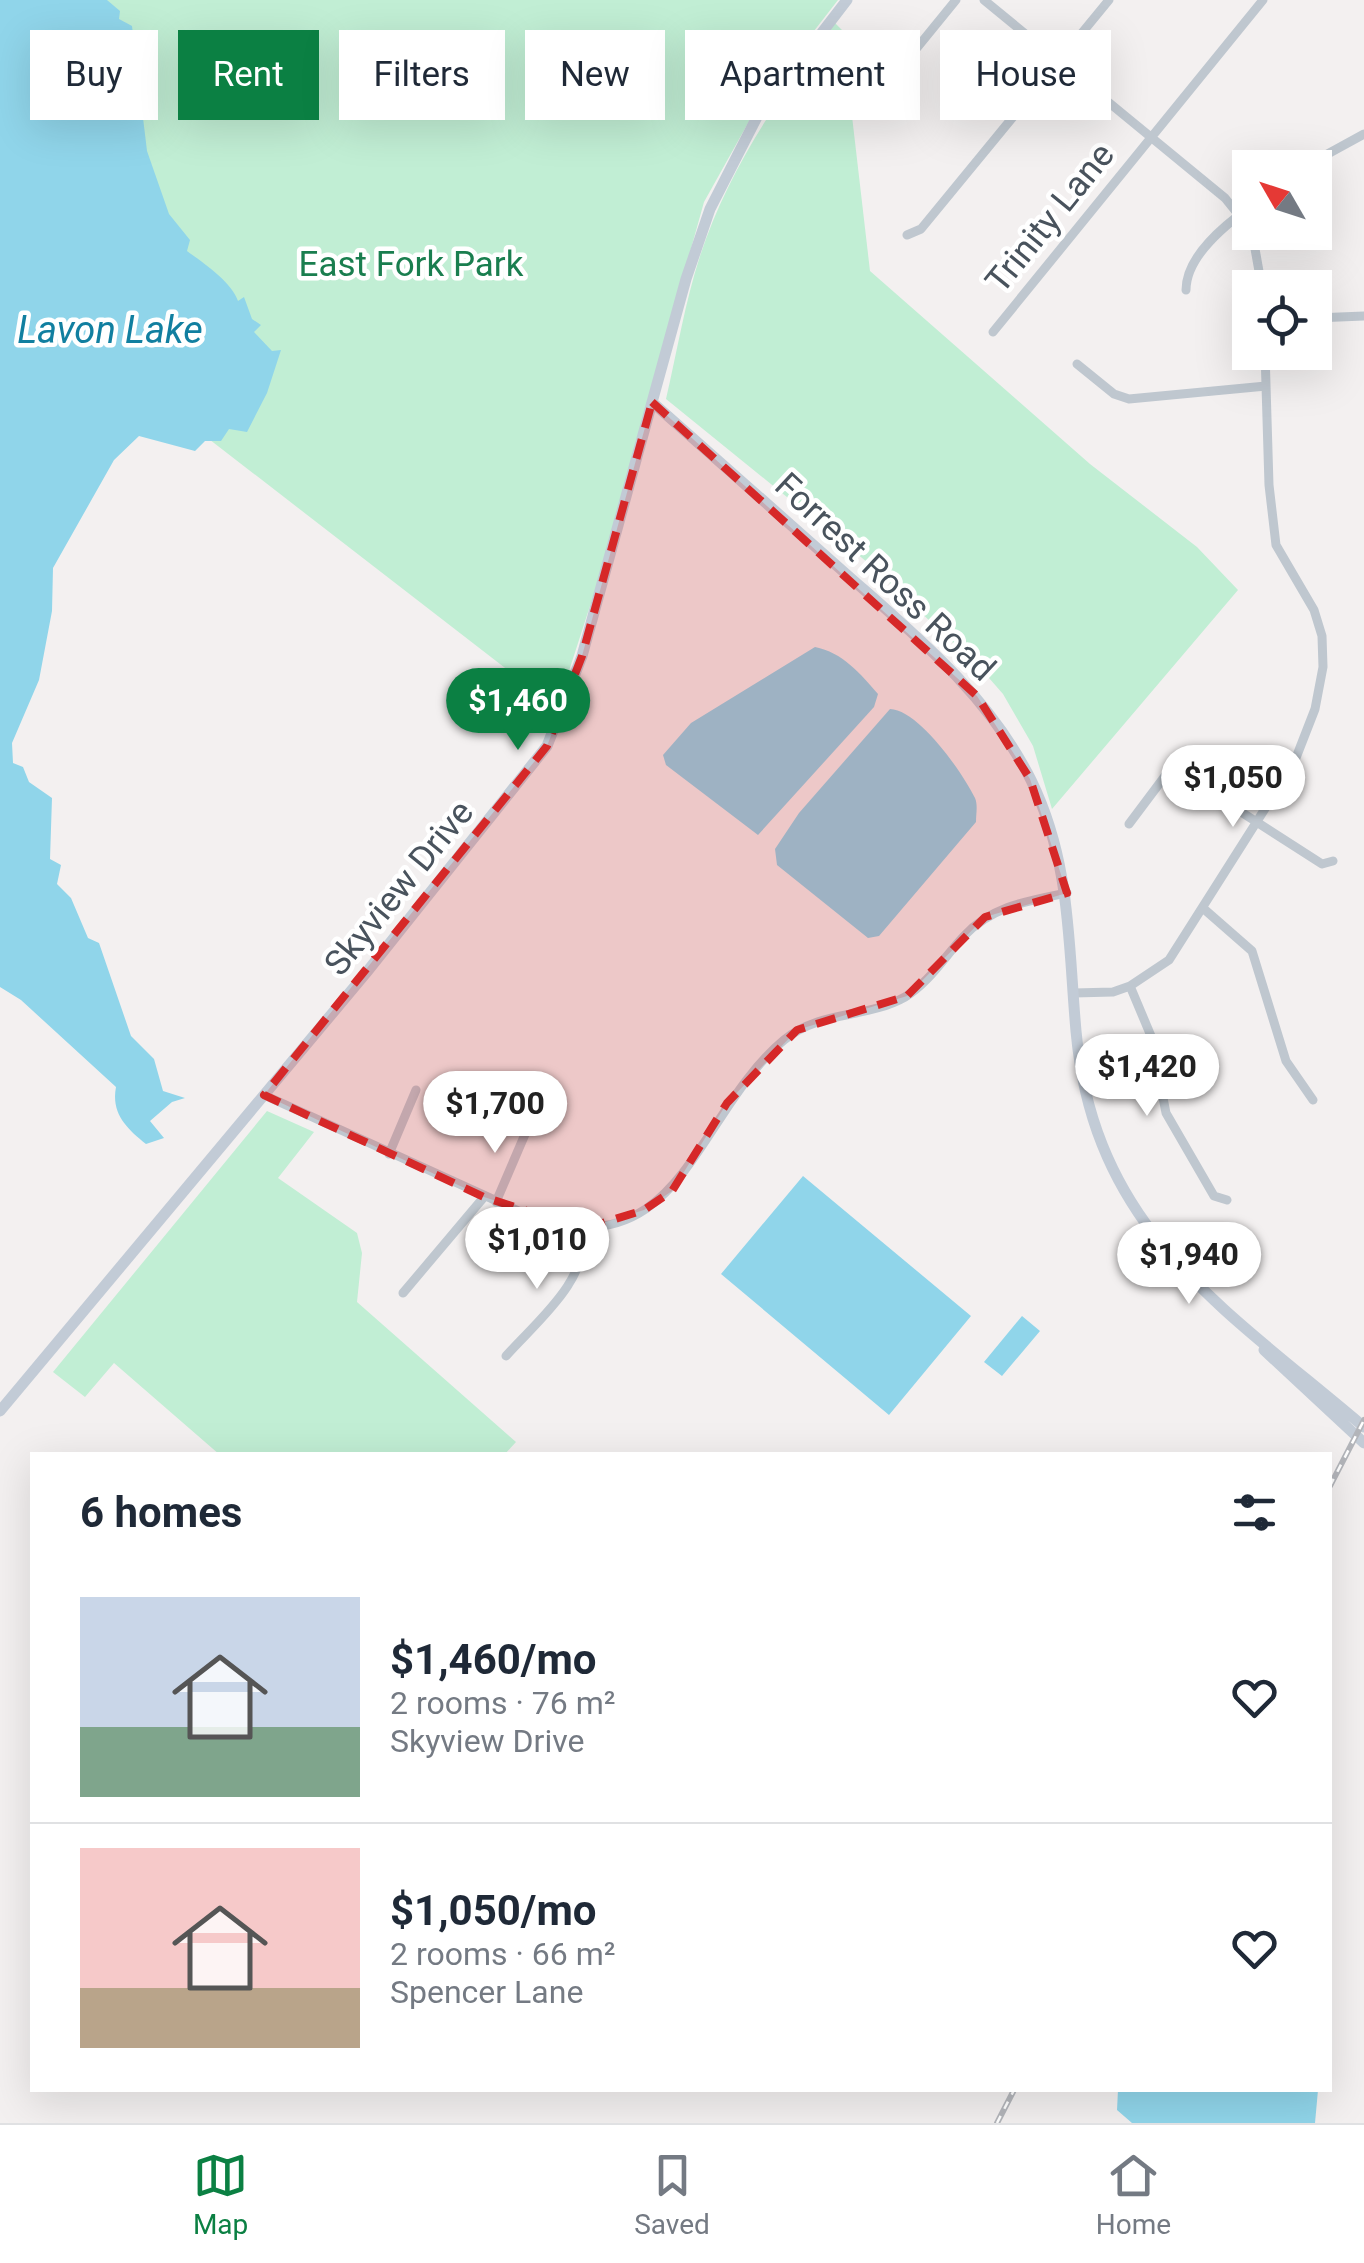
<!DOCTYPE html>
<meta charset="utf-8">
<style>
:root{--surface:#fff;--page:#f2f2f3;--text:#1f2937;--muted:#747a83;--line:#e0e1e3;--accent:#0b8043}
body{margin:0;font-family:Roboto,sans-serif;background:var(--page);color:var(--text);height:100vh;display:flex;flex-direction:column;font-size:38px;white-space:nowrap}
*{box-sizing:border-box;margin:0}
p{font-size:32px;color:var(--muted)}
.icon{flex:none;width:55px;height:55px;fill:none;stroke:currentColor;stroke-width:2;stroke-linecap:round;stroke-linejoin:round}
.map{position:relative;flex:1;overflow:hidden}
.side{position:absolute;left:30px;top:1452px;width:1302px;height:640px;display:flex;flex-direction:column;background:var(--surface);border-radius:0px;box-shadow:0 10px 40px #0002}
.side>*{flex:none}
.banner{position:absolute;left:30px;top:30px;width:1305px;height:90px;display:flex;gap:20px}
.needle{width:65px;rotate:309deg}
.controls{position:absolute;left:1232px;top:150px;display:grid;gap:20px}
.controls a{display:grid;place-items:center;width:100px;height:100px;border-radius:0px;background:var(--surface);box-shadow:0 10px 40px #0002;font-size:50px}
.price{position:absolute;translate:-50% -85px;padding:0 22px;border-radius:35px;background:#fff;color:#222;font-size:32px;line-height:65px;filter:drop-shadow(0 2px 5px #0008)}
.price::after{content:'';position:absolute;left:50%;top:60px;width:30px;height:22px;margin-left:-15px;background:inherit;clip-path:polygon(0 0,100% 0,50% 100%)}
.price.on{background:var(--accent);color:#fff}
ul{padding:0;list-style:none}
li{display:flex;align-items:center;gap:30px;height:250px;padding:0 50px}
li+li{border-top:2px solid var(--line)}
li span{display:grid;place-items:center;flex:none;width:280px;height:200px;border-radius:0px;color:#555}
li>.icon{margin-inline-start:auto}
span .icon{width:120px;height:120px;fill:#fffc;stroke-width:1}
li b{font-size:42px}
h2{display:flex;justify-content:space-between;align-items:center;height:120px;padding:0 50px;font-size:42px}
.pill{padding:0 35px;border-radius:0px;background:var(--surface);box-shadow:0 10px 40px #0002;font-size:35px;line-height:90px}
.pill.on{background:var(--accent);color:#fff}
.tabs{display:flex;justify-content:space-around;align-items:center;height:140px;border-top:2px solid var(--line);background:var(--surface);font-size:28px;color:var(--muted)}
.tabs a{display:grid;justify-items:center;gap:5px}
.tabs .on{color:var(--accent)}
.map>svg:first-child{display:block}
.green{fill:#c1eed4}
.water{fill:#90d5ea}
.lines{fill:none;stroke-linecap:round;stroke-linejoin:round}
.street{stroke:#bfc7cf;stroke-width:9}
.secondary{stroke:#c2cbd6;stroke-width:11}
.rail-casing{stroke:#b3b5ba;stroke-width:6}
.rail{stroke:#fff;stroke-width:2.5;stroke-dasharray:8;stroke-linecap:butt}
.marked{fill:#d62828;fill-opacity:0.2;stroke:#d62828;stroke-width:8;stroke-dasharray:20 12;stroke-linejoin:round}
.labels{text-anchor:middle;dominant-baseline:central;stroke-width:9;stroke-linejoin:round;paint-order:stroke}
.street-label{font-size:35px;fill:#49535d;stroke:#fff}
.park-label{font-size:35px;fill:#1a7e4f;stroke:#fff}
.water-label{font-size:38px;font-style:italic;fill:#117fa0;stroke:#fff}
</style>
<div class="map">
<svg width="1364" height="2123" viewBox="0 0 1364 2123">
<rect width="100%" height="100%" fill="#f3f0f0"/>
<!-- green -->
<path class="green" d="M11 0H838L762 98 704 202 601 572 557 708 183 419Z
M835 23 842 30 870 271 1090 464 1197 547 1238 590 1052 809 1033 746 1003 694 982 670 867 562 666 399C677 352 685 302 700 256 729 168 779 96 835 23Z
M267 1111 314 1132 278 1178 357 1233 362 1253 357 1302 516 1442 504 1455H220L114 1363 85 1397 53 1372Z"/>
<!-- water -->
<path class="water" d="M0 0H107L120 11 119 19 132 26 147 151 169 214 190 240 187 251C202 262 232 282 238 301L244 297 252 319 261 325 254 332 272 351 281 350 267 393 247 432 229 429 221 441H205L195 451 139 436 114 460 53 568 52 611 39 680 12 743 13 763 23 767 29 782 52 798 50 859 61 865 57 884 71 898 88 938 99 943 131 1036 154 1059 163 1091 185 1098 172 1102 150 1121 164 1138 146 1144C126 1128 111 1113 116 1087L21 1000 0 987Z
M815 647C842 652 861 674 878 694L874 707 758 835 666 765 663 755 691 723Z
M890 709C919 710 962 772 975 798 978 805 976 814 976 822L879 936 868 938 777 865 775 849 799 813Z
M803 1176 971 1316 889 1415 721 1274Z
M1022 1316 1040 1331 1002 1376 984 1362Z
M1118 2090H1318L1315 2123H1132L1117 2110Z"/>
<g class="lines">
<!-- street -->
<path class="street" d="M984 0 1225 198 1250 229
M880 76 903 65 956 0
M1302 168 1364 134
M1252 232 1262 288
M907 235 921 229 1109 0
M1186 290C1186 256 1225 225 1250 207
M1315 318 1364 316
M993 332 1263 0
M1077 364 1114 394 1129 399 1266 386
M1129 824 1168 772 1182 774 1322 864 1333 861
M1204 909 1252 951 1286 1061 1313 1100
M1130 986 1151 1036 1166 1113 1214 1196 1227 1200
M1074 993 1113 992 1130 986 1169 960 1294 763 1315 709 1323 667 1322 636 1314 610 1276 545 1269 485 1265 352
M264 1095 534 1218C681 1267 697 1112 784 1040 820 1010 866 1019 905 997 929 983 945 956 964 936 992 906 1028 901 1067 893
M389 1154 416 1090
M496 1202 529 1125
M403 1293 484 1197
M506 1356C537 1321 590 1280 583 1229"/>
<!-- secondary -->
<path class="secondary" d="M652 402C716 459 780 516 845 573 915 635 988 694 1031 780 1071 862 1068 942 1076 1031 1094 1232 1226 1309 1364 1427
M1264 1350 1364 1443
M0 1411 366 973 547 746 582 656 686 279 710 209 757 117 847 0"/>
<!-- rail casing -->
<g class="rail-casing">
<path id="rail" d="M1330 1486 1364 1420
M997 2123 1014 2090"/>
</g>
<!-- rail -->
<use href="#rail" class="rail"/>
</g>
<!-- marked area -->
<path class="marked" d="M652 402 977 696 1030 779 1067 893 985 917 907 996 797 1030 727 1103 672 1191 644 1210 583 1229 484 1197 264 1095 547 746 582 656Z"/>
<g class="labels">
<!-- street labels -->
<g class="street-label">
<text transform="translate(1050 218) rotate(-51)">Trinity Lane</text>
<text transform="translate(885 577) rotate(43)">Forrest Ross Road</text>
<text transform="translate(399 888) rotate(-51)">Skyview Drive</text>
</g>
<!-- park labels -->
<g class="park-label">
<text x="411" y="264">East Fork Park</text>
</g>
<!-- water labels -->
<g class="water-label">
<text x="110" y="330">Lavon Lake</text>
</g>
</g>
</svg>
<div class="controls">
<a><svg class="needle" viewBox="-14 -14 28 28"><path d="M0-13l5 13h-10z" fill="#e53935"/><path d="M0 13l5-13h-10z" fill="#747a83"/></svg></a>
<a><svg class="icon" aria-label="locate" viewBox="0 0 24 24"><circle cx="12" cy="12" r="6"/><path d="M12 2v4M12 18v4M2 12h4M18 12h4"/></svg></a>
</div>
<b class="price on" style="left:518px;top:753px">$1,460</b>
<b class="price" style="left:1233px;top:830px">$1,050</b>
<b class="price" style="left:1147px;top:1119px">$1,420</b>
<b class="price" style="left:495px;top:1156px">$1,700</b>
<b class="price" style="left:537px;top:1292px">$1,010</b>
<b class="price" style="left:1189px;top:1307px">$1,940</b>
<div class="banner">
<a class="pill">Buy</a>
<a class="pill on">Rent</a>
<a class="pill">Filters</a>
<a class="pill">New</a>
<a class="pill">Apartment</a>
<a class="pill">House</a>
</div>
<section class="side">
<h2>6 homes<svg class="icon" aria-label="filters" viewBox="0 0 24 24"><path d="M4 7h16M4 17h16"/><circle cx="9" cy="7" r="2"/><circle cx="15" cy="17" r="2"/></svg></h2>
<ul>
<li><span style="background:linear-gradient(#c9d6e8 65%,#7fa58c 0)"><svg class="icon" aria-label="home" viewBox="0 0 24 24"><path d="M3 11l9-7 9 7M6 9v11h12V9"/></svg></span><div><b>$1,460/mo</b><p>2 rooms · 76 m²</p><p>Skyview Drive</p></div><svg class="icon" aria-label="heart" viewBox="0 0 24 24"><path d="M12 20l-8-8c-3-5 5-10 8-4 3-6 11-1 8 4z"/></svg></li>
<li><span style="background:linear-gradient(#f6c9c9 70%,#b9a48a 0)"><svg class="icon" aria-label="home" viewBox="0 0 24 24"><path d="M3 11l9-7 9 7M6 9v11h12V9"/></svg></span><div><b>$1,050/mo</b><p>2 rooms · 66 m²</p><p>Spencer Lane</p></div><svg class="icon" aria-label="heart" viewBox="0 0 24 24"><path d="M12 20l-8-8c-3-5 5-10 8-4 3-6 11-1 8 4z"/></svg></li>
</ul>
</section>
</div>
<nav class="tabs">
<a class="on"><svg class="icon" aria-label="map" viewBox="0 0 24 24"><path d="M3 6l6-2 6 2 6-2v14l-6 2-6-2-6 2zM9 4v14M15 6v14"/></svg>Map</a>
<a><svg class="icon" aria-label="saved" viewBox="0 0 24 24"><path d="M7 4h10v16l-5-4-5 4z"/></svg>Saved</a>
<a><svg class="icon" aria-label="home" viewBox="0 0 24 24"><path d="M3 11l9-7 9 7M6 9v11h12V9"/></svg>Home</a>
</nav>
